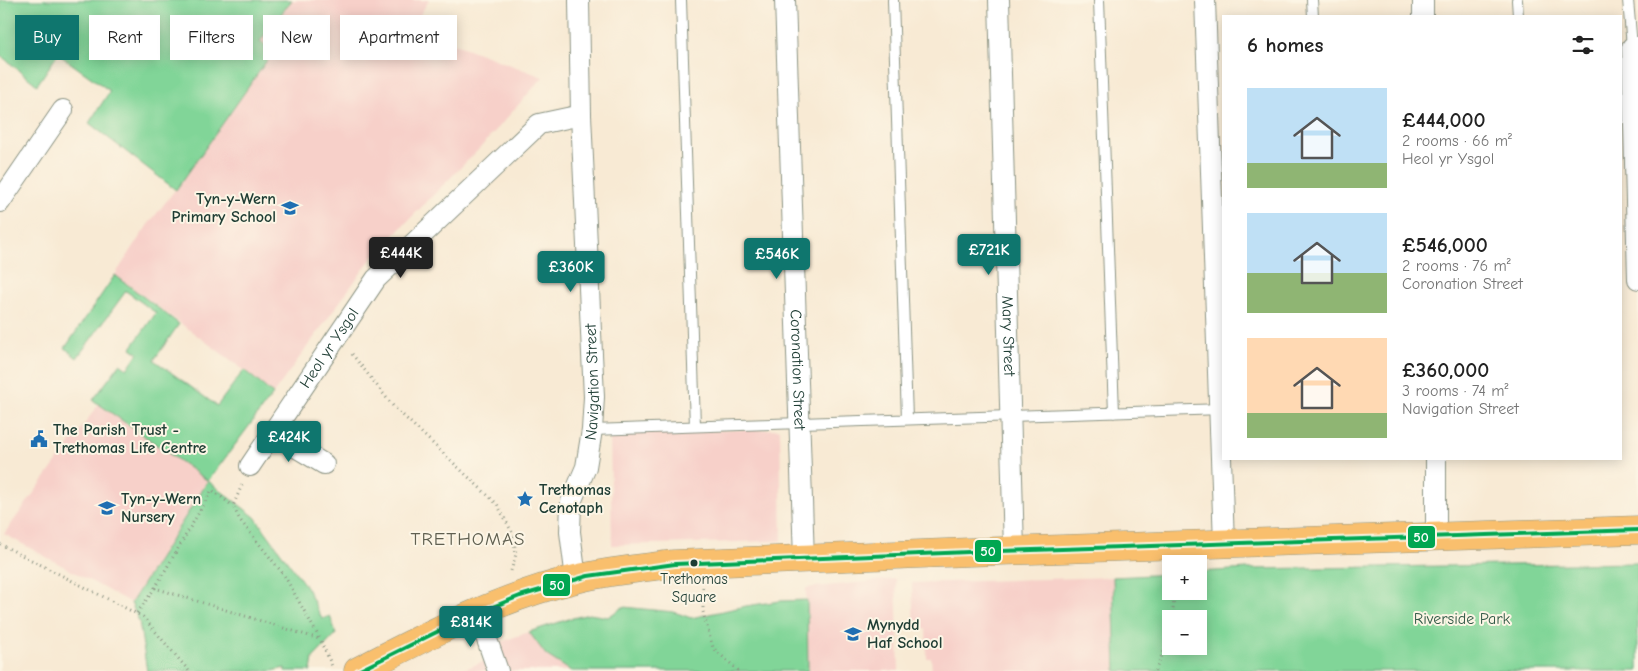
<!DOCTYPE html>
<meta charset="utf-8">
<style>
:root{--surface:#fff;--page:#f6f6f6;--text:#222;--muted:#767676;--accent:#0f766e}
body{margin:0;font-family:"Comic Neue",sans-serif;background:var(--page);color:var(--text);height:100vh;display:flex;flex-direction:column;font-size:19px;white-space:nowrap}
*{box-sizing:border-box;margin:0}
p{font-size:16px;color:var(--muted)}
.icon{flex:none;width:28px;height:28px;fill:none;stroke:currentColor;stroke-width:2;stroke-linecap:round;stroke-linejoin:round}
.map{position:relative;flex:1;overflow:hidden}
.sheet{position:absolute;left:1222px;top:15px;width:400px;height:445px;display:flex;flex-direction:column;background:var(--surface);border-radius:0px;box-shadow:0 2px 12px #0003}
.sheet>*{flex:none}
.guide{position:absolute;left:15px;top:15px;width:475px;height:45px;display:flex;gap:10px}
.buttons{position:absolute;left:1162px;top:555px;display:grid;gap:10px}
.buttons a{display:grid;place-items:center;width:45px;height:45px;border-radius:0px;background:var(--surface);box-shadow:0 2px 12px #0003;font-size:25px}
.price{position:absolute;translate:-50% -42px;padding:0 11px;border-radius:5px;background:var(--accent);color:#fff;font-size:16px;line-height:32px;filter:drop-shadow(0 1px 2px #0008)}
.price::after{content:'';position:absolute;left:50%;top:30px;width:15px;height:11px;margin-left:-8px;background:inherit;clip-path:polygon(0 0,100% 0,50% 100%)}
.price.on{background:#222;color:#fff}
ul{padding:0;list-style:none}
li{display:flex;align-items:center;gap:15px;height:125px;padding:0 25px}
li span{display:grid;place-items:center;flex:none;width:140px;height:100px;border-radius:0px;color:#555}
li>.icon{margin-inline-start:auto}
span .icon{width:60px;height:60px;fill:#fffc;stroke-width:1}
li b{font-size:21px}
h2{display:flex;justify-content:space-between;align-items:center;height:60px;padding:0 25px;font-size:21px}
.chip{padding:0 18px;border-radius:0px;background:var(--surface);box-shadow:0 2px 12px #0003;font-size:18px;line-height:45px}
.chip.on{background:var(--accent);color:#fff}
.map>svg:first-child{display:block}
.built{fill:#f7d0c9}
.green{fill:#81d598;stroke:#508966;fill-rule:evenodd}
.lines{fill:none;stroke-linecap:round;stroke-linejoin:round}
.service-casing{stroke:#8c9484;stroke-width:12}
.minor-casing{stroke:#8c9484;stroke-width:22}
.primary-casing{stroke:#8c9484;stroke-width:29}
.path{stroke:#8c9484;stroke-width:3;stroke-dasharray:1 4;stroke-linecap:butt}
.service{stroke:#fff;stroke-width:10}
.minor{stroke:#fff;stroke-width:20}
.primary{stroke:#f9bf6d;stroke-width:28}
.bus-1-casing{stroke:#fcf5e5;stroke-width:8}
.bus-1{stroke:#00a651;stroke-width:4}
.bus-dot{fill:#1f3d34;stroke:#fcf5e5;stroke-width:2}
.labels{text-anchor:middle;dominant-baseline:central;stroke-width:4;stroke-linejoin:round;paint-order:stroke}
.bus-label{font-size:15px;fill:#1f3d34;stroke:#fcf5e5}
.poi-label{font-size:16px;font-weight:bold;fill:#1f3d34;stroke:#fcf5e5;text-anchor:start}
.street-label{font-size:16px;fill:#1f3d34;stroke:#fcf5e5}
.park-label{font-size:16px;fill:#335b48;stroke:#fcf5e5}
.quarter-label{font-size:19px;letter-spacing:1px;fill:#606051;stroke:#fcf5e5}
.line-badge{stroke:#fcf5e5;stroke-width:2}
.badge-label{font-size:14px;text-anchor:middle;font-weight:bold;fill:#fff}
</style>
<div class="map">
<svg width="1638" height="671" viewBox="0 0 1638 671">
<rect width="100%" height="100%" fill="#fcf5e5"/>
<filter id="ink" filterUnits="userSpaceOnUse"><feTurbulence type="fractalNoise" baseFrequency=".02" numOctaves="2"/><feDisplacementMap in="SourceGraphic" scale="10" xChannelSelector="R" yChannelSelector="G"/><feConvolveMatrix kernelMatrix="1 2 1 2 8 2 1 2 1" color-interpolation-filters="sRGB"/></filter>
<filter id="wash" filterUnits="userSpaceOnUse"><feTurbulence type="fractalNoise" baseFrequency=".0096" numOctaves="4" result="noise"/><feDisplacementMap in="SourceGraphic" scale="20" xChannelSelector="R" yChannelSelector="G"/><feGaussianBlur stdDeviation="1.12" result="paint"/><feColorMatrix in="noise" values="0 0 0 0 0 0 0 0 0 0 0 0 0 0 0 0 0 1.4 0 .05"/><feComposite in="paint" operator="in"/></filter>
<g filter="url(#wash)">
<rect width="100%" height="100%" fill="#f8ead4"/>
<!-- built -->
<path class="built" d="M292 0H429L416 21 439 38 543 77 480 148 373 256 273 394 244 370 115 275 147 226 186 176 273 52 259 41Z
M99 404 208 481 131 603 4 534Z
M780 429 782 541 612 545 610 433Z
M1113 577 1116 671H932L931 658H927L926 629 914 630 912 583Z
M896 579 899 671H808L806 588Z
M529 632 546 655 571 671H459L493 658 489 646Z"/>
<!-- green -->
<path class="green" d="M0 0H292L260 41 273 52 176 190 89 123 110 91 58 54 37 85 0 55Z
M115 275 179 324 154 360 217 406 244 370 273 394 208 481 255 517 307 588 322 619 330 616 336 634 313 658 311 671H285V668L272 671H147L139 621 131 603 208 481 93 400 120 364 127 369 138 353 131 348 156 313 126 291 77 358 65 348Z
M1638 563V671H1116L1113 577 1171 574V591H1199V572L1248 569ZM1171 619H1199V646H1171Z
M807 600 808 671H571L546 655 529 632 569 619 589 614 608 617 623 607 674 612 691 618 746 606 780 601Z"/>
</g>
<g filter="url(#ink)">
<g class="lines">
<!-- service casing -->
<g class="service-casing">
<path id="service" d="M681 0 695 426
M893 0 907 419
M1099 0 1114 413
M1312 0 1313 16
M1517 0 1518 16
M1628 0 1632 47
M592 430 1223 409"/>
</g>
<!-- minor casing -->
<g class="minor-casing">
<g id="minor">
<path id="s1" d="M785 0 804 559"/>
<path id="s2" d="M999 0 1014 551"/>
<path d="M1205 0 1224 544"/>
<path d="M1423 0V16"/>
<path d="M1638 47H1632L1638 279"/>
<path d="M0 202 63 110"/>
<path d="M272 433 324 464"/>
<path d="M1436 459V537"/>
<path id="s3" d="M250 466 376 279 539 124 581 115"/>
<path id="s4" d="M576 579 570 532 571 502 586 467 592 430 594 397 581 115 579 0"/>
<path d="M478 614 498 671"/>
</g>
</g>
<!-- primary casing -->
<g class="primary-casing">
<path id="primary" d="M358 671C426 636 502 596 576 579 609 571 642 568 675 564L969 552 1638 530"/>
</g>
<!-- path -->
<path class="path" d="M352 354 393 406 497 504 513 534 516 554 511 571
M242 485 233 506 240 520 284 575 320 639 332 666
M0 544 143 617 189 671
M703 587V612L713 648 739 671
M155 588 212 490 233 506
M137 613 155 588 319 639
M1172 619 1175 591
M1155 671 1168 642 1171 621"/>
<!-- service -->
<use href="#service" class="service"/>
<!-- minor -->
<use href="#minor" class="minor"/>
<!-- primary -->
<use href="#primary" class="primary"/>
<!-- bus-1 casing -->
<g class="bus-1-casing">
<path id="bus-1" d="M358 671 465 618 520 596 588 576 675 564 969 552 1638 530"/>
</g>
<!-- bus-1 -->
<use href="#bus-1" class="bus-1"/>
</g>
</g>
<!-- icons -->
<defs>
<g id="school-bare" transform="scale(1.35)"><path d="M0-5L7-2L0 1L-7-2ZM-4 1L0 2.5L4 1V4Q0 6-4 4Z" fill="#1f6fb2" stroke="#fcf5e5" stroke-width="2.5" paint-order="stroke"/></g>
<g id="civic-bare" transform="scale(1.35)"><path d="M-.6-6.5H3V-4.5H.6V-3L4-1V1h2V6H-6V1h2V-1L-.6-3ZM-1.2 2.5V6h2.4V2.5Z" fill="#1f6fb2" stroke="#fcf5e5" stroke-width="2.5" paint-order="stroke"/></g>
<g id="sight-bare" transform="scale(1.35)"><path d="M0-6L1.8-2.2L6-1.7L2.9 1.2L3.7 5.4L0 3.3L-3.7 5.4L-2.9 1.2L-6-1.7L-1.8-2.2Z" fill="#1f6fb2" stroke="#fcf5e5" stroke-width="2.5" paint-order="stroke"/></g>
</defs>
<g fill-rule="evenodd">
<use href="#school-bare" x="290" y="208"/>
<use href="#civic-bare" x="39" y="439"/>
<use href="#sight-bare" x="525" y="499"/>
<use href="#school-bare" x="107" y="508"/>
<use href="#school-bare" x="853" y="634"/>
</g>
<!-- markers -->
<circle class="bus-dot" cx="694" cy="563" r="4.5"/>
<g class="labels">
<!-- bus labels -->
<g class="bus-label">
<text x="694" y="579">Trethomas<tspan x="694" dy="18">Square</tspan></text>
</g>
<!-- poi labels -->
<g class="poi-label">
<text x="276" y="199" text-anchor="end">Tyn-y-Wern<tspan x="276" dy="18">Primary School</tspan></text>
<text x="53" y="430">The Parish Trust -<tspan x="53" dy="18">Trethomas Life Centre</tspan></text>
<text x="539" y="490">Trethomas<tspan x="539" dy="18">Cenotaph</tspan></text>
<text x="121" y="499">Tyn-y-Wern<tspan x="121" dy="18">Nursery</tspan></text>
<text x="867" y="625">Mynydd<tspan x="867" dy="18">Haf School</tspan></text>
</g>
<!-- street labels -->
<g class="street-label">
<text stroke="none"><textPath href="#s2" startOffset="336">Mary Street</textPath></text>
<text stroke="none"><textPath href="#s3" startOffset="142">Heol yr Ysgol</textPath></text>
<text stroke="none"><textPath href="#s1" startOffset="370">Coronation Street</textPath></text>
<text stroke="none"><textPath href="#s4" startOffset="201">Navigation Street</textPath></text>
</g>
<!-- park labels -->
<g class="park-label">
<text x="1462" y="619">Riverside Park</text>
</g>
<!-- quarter labels -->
<g class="quarter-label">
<text x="468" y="539">TRETHOMAS</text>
</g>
</g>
<g class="line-badge">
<rect x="1407" y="525" width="29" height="24" rx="5" fill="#00a651"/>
<rect x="974" y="539" width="28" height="24" rx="5" fill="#00a651"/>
<rect x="542" y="573" width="29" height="24" rx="5" fill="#00a651"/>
</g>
<g class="badge-label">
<text x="1421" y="542">50</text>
<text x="988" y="556">50</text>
<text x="557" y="590">50</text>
</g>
</svg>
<div class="buttons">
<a>+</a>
<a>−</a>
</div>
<b class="price" style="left:989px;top:276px">£721K</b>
<b class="price on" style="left:401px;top:279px">£444K</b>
<b class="price" style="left:777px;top:280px">£546K</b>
<b class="price" style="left:571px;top:293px">£360K</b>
<b class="price" style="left:289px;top:463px">£424K</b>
<b class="price" style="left:471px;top:648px">£814K</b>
<div class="guide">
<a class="chip on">Buy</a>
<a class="chip">Rent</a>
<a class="chip">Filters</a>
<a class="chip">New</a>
<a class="chip">Apartment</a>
</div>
<section class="sheet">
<h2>6 homes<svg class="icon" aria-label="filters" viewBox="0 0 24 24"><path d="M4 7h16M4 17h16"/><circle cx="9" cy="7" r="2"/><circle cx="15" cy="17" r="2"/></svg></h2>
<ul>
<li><span style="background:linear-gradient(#bfe0f5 75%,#8fb573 0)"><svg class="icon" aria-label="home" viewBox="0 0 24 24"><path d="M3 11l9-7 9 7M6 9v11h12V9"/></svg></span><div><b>£444,000</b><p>2 rooms · 66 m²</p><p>Heol yr Ysgol</p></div></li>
<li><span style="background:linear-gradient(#bfe0f5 60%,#8fb573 0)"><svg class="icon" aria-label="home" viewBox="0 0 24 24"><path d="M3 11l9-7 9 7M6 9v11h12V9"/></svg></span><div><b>£546,000</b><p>2 rooms · 76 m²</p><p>Coronation Street</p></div></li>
<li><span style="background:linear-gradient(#ffd9b3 75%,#8fb573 0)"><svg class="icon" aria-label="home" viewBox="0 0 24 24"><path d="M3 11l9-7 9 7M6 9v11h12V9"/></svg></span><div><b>£360,000</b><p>3 rooms · 74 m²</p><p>Navigation Street</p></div></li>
</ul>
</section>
</div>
